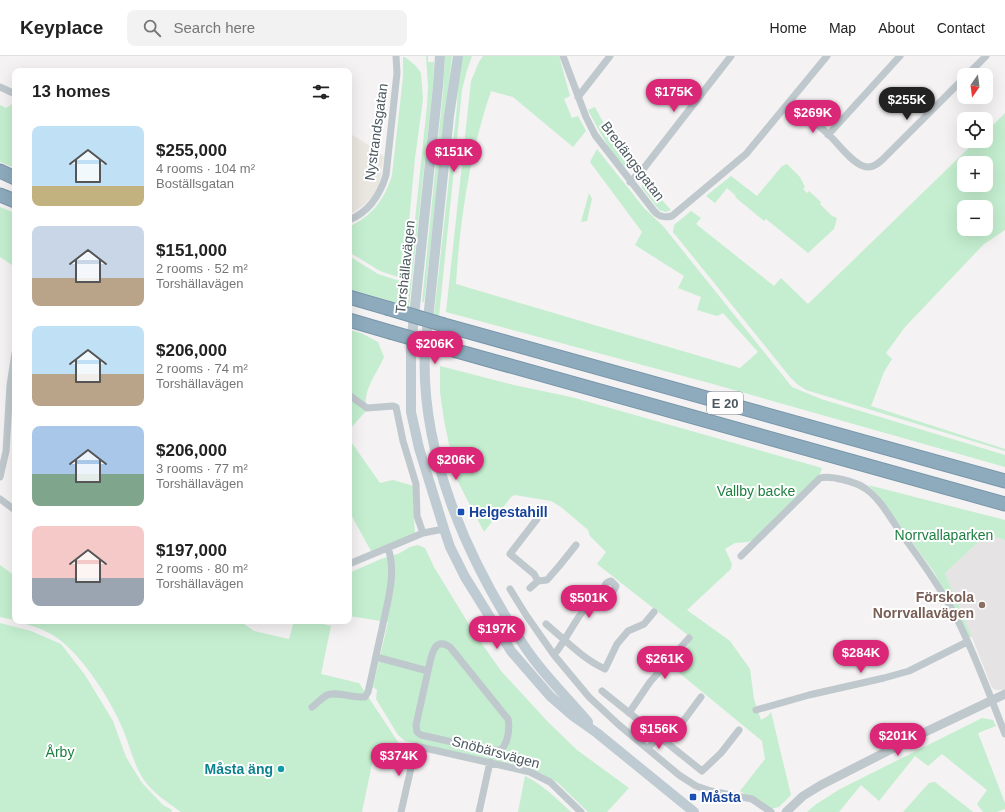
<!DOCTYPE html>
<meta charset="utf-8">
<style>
:root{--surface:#fff;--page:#f2f2f2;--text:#222;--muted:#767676;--line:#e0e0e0;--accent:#db2777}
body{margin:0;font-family:Helvetica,sans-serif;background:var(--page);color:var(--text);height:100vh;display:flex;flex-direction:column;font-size:15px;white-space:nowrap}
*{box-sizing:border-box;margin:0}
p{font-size:13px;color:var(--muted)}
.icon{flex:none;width:22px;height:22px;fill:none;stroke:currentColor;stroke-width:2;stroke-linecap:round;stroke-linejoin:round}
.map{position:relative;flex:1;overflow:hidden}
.panel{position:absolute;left:12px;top:12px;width:340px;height:556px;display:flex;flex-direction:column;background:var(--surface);border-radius:8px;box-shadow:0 4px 16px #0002}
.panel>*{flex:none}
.needle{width:26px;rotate:194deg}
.controls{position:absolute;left:957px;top:12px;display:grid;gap:8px}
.controls a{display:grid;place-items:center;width:36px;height:36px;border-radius:8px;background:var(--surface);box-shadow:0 4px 16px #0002;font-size:20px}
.price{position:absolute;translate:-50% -34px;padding:0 9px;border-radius:14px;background:var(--accent);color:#fff;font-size:13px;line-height:26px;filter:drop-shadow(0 1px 2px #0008)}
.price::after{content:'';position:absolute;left:50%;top:24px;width:12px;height:9px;margin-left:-6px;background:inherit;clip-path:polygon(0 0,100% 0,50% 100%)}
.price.selected{background:#222;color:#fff}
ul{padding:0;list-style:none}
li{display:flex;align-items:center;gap:12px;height:100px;padding:0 20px}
li span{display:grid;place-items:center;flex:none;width:112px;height:80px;border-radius:8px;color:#555}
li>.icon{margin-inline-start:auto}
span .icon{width:48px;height:48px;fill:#fffc;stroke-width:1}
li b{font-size:17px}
h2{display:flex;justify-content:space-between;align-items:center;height:48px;padding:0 20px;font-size:17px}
header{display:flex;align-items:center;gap:24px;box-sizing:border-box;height:56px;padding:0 20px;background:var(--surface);border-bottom:1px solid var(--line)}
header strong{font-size:19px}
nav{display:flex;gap:22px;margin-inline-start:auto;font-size:14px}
.search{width:280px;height:36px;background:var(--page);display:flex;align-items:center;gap:10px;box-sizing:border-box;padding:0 14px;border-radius:8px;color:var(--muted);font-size:15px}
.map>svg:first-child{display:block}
.commercial{fill:#eae6e0}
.education{fill:#e5e3e4}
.green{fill:#c4eecf;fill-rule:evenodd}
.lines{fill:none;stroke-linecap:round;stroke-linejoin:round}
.motorway-casing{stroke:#7896a9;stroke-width:15}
.minor{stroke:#bfc8cd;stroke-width:7}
.tertiary{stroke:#bfc8cd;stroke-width:9}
.secondary{stroke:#bfcbd2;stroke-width:10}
.motorway{stroke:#8dabbd;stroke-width:13}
.motorway-bridge-casing{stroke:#7896a9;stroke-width:15;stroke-linecap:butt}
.motorway-bridge{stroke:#8dabbd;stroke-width:13}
.transit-dot{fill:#1a4fb4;stroke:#fff;stroke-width:1.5}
.education-dot{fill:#8d6e63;stroke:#fff;stroke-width:1.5}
.culture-dot{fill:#0f9aa8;stroke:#fff;stroke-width:1.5}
.labels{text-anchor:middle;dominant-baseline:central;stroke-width:4;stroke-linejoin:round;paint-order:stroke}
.shield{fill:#fff;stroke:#818a8f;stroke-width:1}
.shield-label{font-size:13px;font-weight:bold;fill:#4b585f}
.street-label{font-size:14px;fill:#4b585f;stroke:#fff}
.park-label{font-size:14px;fill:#1d7e40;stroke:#fff}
.transit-label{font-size:14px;font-weight:bold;fill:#164399;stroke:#fff;text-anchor:start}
.education-label{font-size:14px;font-weight:bold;fill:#785e54;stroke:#fff;text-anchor:end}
.culture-label{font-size:14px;font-weight:bold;fill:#0d838f;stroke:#fff;text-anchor:end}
</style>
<header>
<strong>Keyplace</strong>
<div class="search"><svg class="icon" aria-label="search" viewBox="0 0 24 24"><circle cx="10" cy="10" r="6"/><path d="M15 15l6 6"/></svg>Search here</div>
<nav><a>Home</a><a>Map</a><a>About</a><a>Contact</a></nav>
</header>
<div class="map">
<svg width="1005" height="756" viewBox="0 0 1005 756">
<rect width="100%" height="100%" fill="#f4f2f2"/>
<!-- commercial -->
<path class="commercial" d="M349 77 373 92 384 101 379 128 373 140 364 149 349 159Z"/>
<!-- education -->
<path class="education" d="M987 478 1005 484V634H997L992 632 972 581 945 517Z"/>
<!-- green -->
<path class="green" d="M426 0H428V6H434L433 30 409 251H406L427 49 428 31Z
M445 0H452L425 239 424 246H422L443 36Z
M459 0H472L467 14 462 34 439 260 434 259 457 50Z
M483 0H559L570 40 564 43 572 62 578 60 586 75 573 91 513 41 491 35C470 97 460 162 456 228L740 312 758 296 723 257 717 260 697 254 701 241 678 232 684 220 635 189 642 176 590 106 597 93 644 152 663 170 792 331 821 343 1005 399V411L713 328 446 256 471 25 479 6Z
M403 1H405L416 10 421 17 423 43 415 102 404 220 401 222 380 215 349 196V171C372 160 385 143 392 119L403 21Z
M15 46V112L0 106V49L6 52Z
M595 51C606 73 621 94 638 112L630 114C617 111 595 67 588 54Z
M1005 57V174L984 188 905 271 886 297 892 303 884 316 871 350 1005 393V395L806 334 797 328 790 321 673 176 674 169 691 155 701 162 696 168 774 230 781 222 808 248 976 85H986V76ZM964 107H986V129H964ZM964 151H986V173H964Z
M787 108 800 121 805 131 803 133 807 137 809 135 821 146 820 148 832 160 837 162 834 173 808 197 766 163 764 165 735 141 736 140 727 132 715 147 706 140 731 120 757 140 782 110Z
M642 122 671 154 666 156 659 154 642 132Z
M589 137 592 143 587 165 581 166Z
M0 151 15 157V211L0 201Z
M349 200 378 218 400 225 403 229 401 248 349 233Z
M349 274 361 277 378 286 384 301C375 321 363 333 366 355L349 374Z
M440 310 514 329 571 341 822 412 820 418 753 484 748 486 735 487 725 493 732 508 731 513 687 554 730 585 750 613 754 643 761 664 768 660 771 656 791 739 779 751 771 753 740 735 765 703 762 685 672 611 689 588V580L597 508 606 496 590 480 588 474 561 451 551 445 515 439 511 441 484 476 456 422 444 364 440 336Z
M349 383 380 427 393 424 414 430 413 447 415 478 371 495 349 455Z
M868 429 1005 464V484L987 478 945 517 972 581H969L934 516 878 439Z
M418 489 425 492 434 511 473 575 501 615 548 666 577 694 629 732 607 756H588L558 727 541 717 405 685 398 679 376 643 377 634 373 631 388 566 349 560V517L381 503 398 498 410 491Z
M0 509 15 520V564L0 561Z
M17 565H75L78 567 80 565H240L254 575 289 583 294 565H318L319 567 331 570 321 618 359 627 398 686V693L376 689 362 756H181C168 747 153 737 144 724 133 708 130 689 122 671 109 641 79 594 51 578 41 572 28 569 17 565Z
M0 567 31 575 61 588 85 619 113 665 126 701 142 727 163 749 172 754 171 756H0Z
M982 662 993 664 996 670 978 677 1005 747V753L997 756H983L977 748 987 734 942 698 928 710 915 700 879 745 861 729 839 756H807L815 749 840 733Z
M525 720C543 729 557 743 571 756H518Z
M935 726 973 756H903L929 727Z"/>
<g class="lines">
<!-- motorway casing -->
<g class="motorway-casing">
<path id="motorway" d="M0 115 15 122
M0 139 15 145
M349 241 387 252
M349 264 390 276
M444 269 1005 425
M446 292 1005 448"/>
</g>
<!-- minor -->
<path class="minor" d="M563 0 586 61 595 79 654 155C659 161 664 162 672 160L746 98 827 0
M967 19 986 0
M0 31 15 38
M578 41 610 0
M790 45C803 56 816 67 828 78 838 87 850 105 863 110 871 113 876 109 882 104L964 22
M828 79 900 0
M630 126 644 112 731 0
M349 164C369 156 380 139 386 119L397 17 396 0
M349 339 367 352 393 350 396 351 403 385 416 428 417 460 423 477
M0 421 6 395 10 329 15 297
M0 443 15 454
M537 463 510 498 534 518 538 525
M741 500 820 422C830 419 857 426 866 433 880 443 890 461 900 476 921 504 942 533 958 565 976 601 990 640 1005 678
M349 508 423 477 444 473
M538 525 547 524 560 509 576 489
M530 532 538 525
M510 533 526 559 554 599 589 641 619 669 679 719 696 730 711 735 752 743 771 756
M546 568C564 583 583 603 605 613L617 588 628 575 644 568 654 556
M557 595C572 574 583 548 604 533 605 528 606 526 611 525L616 530C615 534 613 536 610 537L604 533
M376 601 428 615 416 669 417 676 421 679 488 694H501C508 687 510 672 508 663L450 591C433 579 431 603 428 615
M602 635 702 715 721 697 739 674
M312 651C317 647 322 642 327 639 335 635 354 642 365 641L368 636C373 615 377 594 382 573 387 547 397 517 388 492
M756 654 809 639 884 622 909 615 967 586
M629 657 650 626 689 582
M667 687 701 641
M650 690 658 681
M401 756 416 690 530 716 550 726 581 756
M479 756 490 706"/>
<!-- tertiary -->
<path class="tertiary" d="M786 756 803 740 821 729 921 678 1005 638"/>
<!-- secondary -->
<path class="secondary" d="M440 0 438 30 411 289V356L419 392 444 473 450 491 465 521 511 595 550 640 573 660 597 677 694 756
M458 0 449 60 425 293C420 396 466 500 521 585 540 615 565 639 588 666"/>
<!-- motorway -->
<use href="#motorway" class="motorway"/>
<!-- motorway-bridge casing -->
<g class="motorway-bridge-casing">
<path id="motorway-bridge" d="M387 252 444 269
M390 276 446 292"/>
</g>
<!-- motorway-bridge -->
<use href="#motorway-bridge" class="motorway-bridge"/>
</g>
<!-- markers -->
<g class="transit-dot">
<rect x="457" y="452" width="8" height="8" rx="2"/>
<rect x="689" y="737" width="8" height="8" rx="2"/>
</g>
<circle class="education-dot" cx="982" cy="549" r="4"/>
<circle class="culture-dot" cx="281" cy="713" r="4"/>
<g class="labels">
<!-- shield labels -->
<rect class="shield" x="707" y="336" width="36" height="22" rx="3"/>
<g class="shield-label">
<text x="725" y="347">E 20</text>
</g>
<!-- street labels -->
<g class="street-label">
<text transform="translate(376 76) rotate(-82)">Nystrandsgatan</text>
<text transform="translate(633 105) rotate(53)">Bredängsgatan</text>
<text transform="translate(405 211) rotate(-84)">Torshällavägen</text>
<text transform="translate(496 696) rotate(15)">Snöbärsvägen</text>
</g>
<!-- park labels -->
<g class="park-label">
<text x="756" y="435">Vallby backe</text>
<text x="944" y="479">Norrvallaparken</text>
<text x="60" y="696">Årby</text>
</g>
<!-- transit labels -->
<g class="transit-label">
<text x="469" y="456">Helgestahill</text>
<text x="701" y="741">Måsta</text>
</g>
<!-- education labels -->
<g class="education-label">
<text x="974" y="541">Förskola<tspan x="974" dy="16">Norrvallavägen</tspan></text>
</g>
<!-- culture labels -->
<g class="culture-label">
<text x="273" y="713">Måsta äng</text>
</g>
</g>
</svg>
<div class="controls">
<a><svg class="needle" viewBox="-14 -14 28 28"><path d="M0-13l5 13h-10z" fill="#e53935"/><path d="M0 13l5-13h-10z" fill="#767676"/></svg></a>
<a><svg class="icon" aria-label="locate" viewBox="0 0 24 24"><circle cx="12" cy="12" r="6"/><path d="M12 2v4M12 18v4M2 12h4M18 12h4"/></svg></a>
<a>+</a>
<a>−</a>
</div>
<b class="price" style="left:674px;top:57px">$175K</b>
<b class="price selected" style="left:907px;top:65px">$255K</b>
<b class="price" style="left:813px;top:78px">$269K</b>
<b class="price" style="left:454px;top:117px">$151K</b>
<b class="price" style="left:435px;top:309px">$206K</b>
<b class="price" style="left:456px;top:425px">$206K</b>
<b class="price" style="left:589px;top:563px">$501K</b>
<b class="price" style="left:497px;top:594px">$197K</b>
<b class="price" style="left:861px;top:618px">$284K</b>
<b class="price" style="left:665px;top:624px">$261K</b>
<b class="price" style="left:659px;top:694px">$156K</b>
<b class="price" style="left:898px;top:701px">$201K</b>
<b class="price" style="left:399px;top:721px">$374K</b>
<section class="panel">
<h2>13 homes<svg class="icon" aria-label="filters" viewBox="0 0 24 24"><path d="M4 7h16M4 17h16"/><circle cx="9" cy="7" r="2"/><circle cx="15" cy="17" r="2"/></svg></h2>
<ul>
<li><span style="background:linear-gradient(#bfe0f5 75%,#c2b280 0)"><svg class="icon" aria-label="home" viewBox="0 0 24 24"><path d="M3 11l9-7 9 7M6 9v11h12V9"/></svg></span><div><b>$255,000</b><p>4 rooms · 104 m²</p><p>Boställsgatan</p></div></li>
<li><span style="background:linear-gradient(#c9d6e8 65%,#b9a48a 0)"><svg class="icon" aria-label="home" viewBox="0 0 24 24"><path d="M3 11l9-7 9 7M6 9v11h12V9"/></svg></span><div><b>$151,000</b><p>2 rooms · 52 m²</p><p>Torshällavägen</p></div></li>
<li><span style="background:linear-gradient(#bfe0f5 60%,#b9a48a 0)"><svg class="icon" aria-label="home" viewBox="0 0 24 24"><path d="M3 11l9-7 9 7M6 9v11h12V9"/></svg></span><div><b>$206,000</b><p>2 rooms · 74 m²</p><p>Torshällavägen</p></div></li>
<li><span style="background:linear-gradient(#a9c7e8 60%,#7fa58c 0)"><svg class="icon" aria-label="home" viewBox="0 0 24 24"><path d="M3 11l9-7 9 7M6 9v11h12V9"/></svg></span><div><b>$206,000</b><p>3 rooms · 77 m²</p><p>Torshällavägen</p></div></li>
<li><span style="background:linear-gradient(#f6c9c9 65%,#9aa5b1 0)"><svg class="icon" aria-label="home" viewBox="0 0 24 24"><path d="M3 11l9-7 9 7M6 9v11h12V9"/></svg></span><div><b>$197,000</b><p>2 rooms · 80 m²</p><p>Torshällavägen</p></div></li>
</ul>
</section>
</div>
